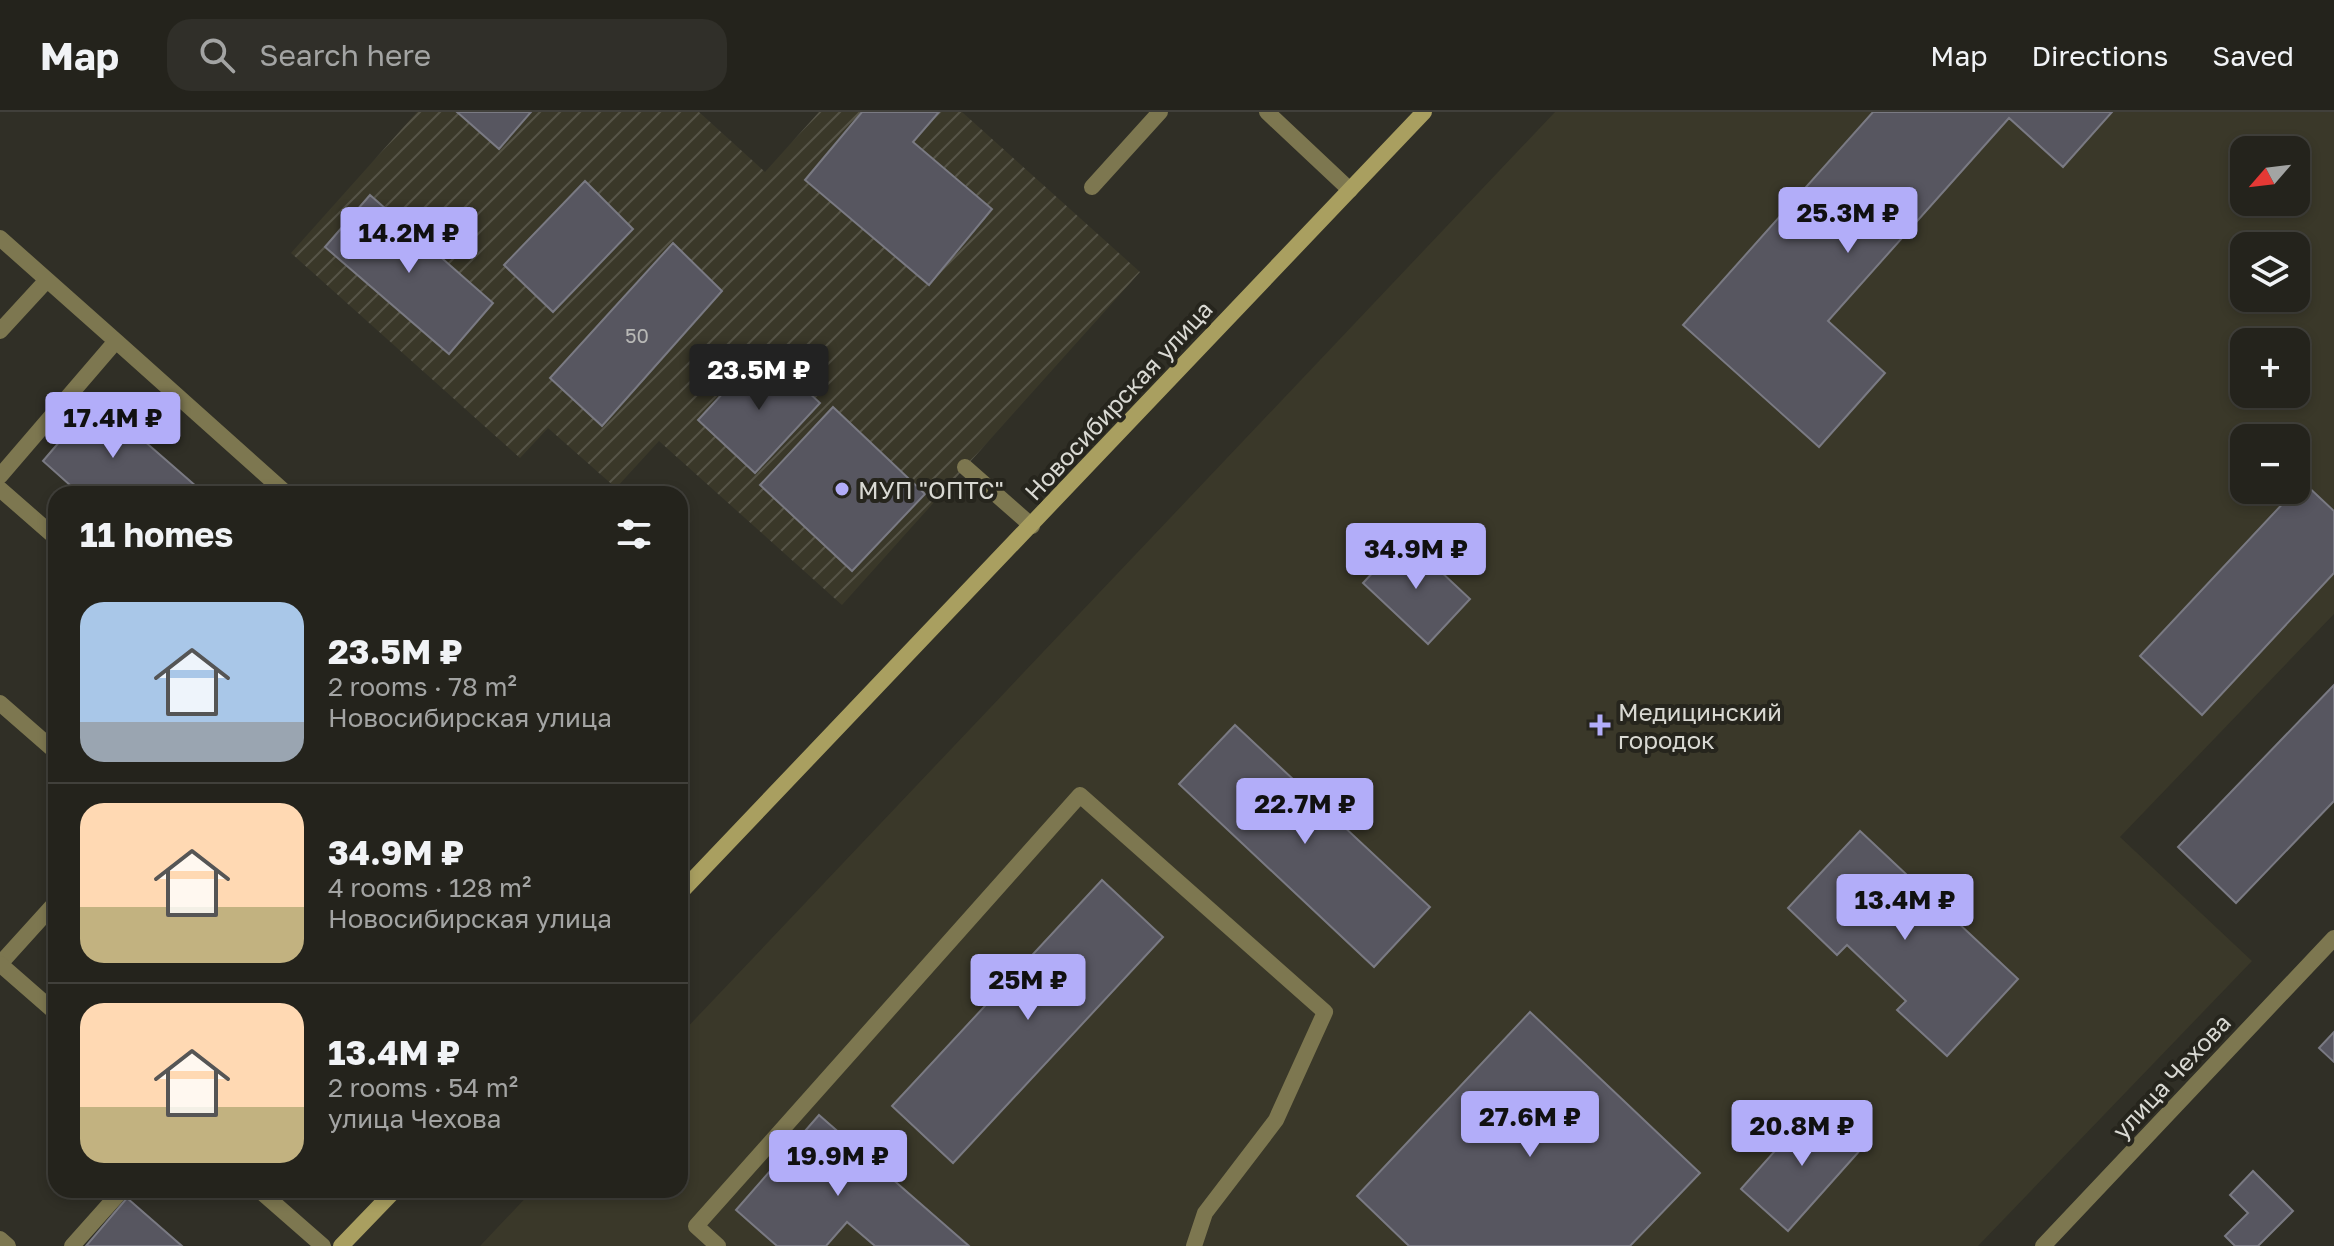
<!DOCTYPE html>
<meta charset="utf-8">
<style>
:root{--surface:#24231c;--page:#302f29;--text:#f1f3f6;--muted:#a3a4a3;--line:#41403b;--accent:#b2adf9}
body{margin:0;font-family:"Golos Text",sans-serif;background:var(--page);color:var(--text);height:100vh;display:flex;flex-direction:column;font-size:30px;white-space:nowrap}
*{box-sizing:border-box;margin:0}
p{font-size:26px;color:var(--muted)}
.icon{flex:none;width:44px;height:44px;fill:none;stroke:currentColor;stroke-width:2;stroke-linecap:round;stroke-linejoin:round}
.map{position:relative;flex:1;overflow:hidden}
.sheet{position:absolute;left:48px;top:374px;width:640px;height:712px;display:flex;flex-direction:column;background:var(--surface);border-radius:24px;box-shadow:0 4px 12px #0003,0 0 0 2px var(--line)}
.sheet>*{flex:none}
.needle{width:52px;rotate:242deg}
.buttons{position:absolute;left:2230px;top:24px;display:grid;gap:16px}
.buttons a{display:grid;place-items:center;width:80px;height:80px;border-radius:16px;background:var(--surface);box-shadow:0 4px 12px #0003,0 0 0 2px var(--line);font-size:40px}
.price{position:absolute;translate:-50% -68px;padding:0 18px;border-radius:8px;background:var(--accent);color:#111;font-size:26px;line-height:52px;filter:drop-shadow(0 2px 4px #0008)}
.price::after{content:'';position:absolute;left:50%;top:48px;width:24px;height:18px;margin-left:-12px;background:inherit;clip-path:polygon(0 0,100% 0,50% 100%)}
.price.on{background:#222;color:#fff}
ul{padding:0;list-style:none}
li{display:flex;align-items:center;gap:24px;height:200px;padding:0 32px}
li+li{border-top:2px solid var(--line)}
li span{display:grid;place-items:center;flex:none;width:224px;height:160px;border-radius:24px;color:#555}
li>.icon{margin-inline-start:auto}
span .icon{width:96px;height:96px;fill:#fffc;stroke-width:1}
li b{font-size:34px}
h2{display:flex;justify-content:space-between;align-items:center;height:96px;padding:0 32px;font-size:34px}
header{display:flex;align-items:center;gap:48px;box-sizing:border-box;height:112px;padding:0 40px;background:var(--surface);border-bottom:2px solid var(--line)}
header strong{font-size:38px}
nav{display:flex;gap:44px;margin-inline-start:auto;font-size:28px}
.search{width:560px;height:72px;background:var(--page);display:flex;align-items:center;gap:20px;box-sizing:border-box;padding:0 28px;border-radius:24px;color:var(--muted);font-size:30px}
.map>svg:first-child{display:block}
.built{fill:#3a3829;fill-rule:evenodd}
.industrial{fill:url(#industrial-furrows)}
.building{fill:#575660;stroke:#7a7a83;stroke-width:2}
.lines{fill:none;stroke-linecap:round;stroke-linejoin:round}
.service{stroke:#7d7750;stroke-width:16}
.minor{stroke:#7d7750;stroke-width:16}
.secondary{stroke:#a99f60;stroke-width:16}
.poi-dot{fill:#b2adf9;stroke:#26251d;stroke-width:3}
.labels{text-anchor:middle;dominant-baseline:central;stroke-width:8;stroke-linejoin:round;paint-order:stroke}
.number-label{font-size:20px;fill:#b8b8b6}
.street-label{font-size:24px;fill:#d9d9d3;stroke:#26251d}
.poi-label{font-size:24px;fill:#d9d9d3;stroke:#26251d;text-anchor:start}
</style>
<header>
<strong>Map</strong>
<div class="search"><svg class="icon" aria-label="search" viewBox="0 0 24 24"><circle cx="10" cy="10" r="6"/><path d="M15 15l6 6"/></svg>Search here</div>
<nav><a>Map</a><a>Directions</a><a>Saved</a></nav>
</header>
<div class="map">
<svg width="2334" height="1134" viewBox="0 0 2334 1134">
<defs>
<pattern id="industrial-furrows" width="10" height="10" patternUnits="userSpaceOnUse" patternTransform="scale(2)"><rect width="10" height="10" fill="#3a3829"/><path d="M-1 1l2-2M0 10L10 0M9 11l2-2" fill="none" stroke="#565447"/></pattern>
</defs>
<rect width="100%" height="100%" fill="#302f26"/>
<!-- built -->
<path class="built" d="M1555 0H2334V502L2120 725 2252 849 1978 1134H480L533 1078H680V923ZM2244 38H2296V90H2244ZM2244 134H2296V186H2244ZM2244 230H2296V282H2244ZM2244 326H2296V378H2244Z"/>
<!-- industrial -->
<path class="industrial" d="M417 0H699L765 60 819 0H962L1140 160 842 493 659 329 616 376 548 316 520 346 291 141Z"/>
<!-- building -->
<path class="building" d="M457 0H531L499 37Z
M862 0H939L913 30 992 97 929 173 805 68Z
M1873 0H2112L2063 55 2009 6 1828 209 1885 261 1819 335 1683 213Z
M585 69 633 117 553 200 504 153Z
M370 83 493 191 449 242 325 135Z
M673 131 722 179 602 314 550 266Z
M763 238 820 291 755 361 698 308Z
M96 287 205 382H80L43 349Z
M833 295 925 382 852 459 760 373Z
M2303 370 2334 399V461L2202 603 2140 544Z
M1405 426 1470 487 1428 532 1363 471Z
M2334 573V689L2236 791 2178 735Z
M1235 613 1430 795 1374 855 1179 672Z
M1860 719 2018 867 1947 944 1897 898 1906 889 1847 833 1837 843 1788 796Z
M1102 768 1163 825 953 1051 892 994Z
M1530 900 1700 1061 1630 1134H1409L1357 1084Z
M2334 920V950L2319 936Z
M1815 994 1862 1036 1788 1119 1741 1077Z
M819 1003 969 1134H875L847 1110 826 1134H777L736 1098Z
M2253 1059 2293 1099 2258 1134H2235L2225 1124 2248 1101 2230 1083Z
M127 1086 182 1134H86Z"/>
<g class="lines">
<!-- service -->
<path class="service" d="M1267 0 1350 78
M1092 75 1160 0
M0 126 116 229
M0 219 47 168
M965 355 1032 414
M0 364 116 229 287 382
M0 377 56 426
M0 591 56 640
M0 852 56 790
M0 1127 8 1134
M72 1134 122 1078
M718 1134 696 1114 1080 683 1325 900 1276 1008 1205 1101 1194 1134"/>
<!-- minor -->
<path class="minor" d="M0 852 56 901
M259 1078 323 1134
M2043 1134 2334 826"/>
<!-- secondary -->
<path class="secondary" d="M680 781 1424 0
M341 1134 395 1078"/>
</g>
<!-- markers -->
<g class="poi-dot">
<circle cx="842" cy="377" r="8"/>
<path d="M1596 601h8v8h8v8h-8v8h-8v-8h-8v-8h8z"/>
</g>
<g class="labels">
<!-- number labels -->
<g class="number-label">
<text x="637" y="223">50</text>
</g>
<!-- street labels -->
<g class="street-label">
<text transform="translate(1118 288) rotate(-47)">Новосибирская улица</text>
<text transform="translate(2171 964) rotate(-47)">улица Чехова</text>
</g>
<!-- poi labels -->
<g class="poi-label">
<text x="858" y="377">МУП "ОПТС"</text>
<text x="1618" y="599">Медицинский<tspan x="1618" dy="28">городок</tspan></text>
</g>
</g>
</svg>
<div class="buttons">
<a><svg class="needle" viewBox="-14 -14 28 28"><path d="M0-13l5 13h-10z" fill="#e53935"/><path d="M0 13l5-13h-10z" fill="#a3a4a3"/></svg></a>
<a><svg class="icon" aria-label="layers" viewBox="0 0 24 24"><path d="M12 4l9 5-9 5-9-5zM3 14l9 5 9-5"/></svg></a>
<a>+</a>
<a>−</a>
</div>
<b class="price" style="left:1848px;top:143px">25.3M ₽</b>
<b class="price" style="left:409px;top:163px">14.2M ₽</b>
<b class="price on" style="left:759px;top:300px">23.5M ₽</b>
<b class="price" style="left:113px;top:348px">17.4M ₽</b>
<b class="price" style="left:1416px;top:479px">34.9M ₽</b>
<b class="price" style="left:1305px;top:734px">22.7M ₽</b>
<b class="price" style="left:1905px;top:830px">13.4M ₽</b>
<b class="price" style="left:1028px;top:910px">25M ₽</b>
<b class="price" style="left:1530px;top:1047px">27.6M ₽</b>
<b class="price" style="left:1802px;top:1056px">20.8M ₽</b>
<b class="price" style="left:838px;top:1086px">19.9M ₽</b>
<section class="sheet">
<h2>11 homes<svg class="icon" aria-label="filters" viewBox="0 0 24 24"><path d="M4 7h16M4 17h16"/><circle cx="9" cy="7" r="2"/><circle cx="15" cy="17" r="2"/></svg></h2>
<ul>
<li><span style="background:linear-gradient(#a9c7e8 75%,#9aa5b1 0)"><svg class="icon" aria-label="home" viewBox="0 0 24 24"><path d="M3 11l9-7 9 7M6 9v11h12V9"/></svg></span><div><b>23.5M ₽</b><p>2 rooms · 78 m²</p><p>Новосибирская улица</p></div></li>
<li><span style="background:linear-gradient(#ffd9b3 65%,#c2b280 0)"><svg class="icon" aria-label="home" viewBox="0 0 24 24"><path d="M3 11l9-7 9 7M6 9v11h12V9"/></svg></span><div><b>34.9M ₽</b><p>4 rooms · 128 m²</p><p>Новосибирская улица</p></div></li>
<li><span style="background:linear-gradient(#ffd9b3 65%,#c2b280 0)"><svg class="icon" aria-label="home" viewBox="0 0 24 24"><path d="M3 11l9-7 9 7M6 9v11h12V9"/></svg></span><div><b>13.4M ₽</b><p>2 rooms · 54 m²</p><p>улица Чехова</p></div></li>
</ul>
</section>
</div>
